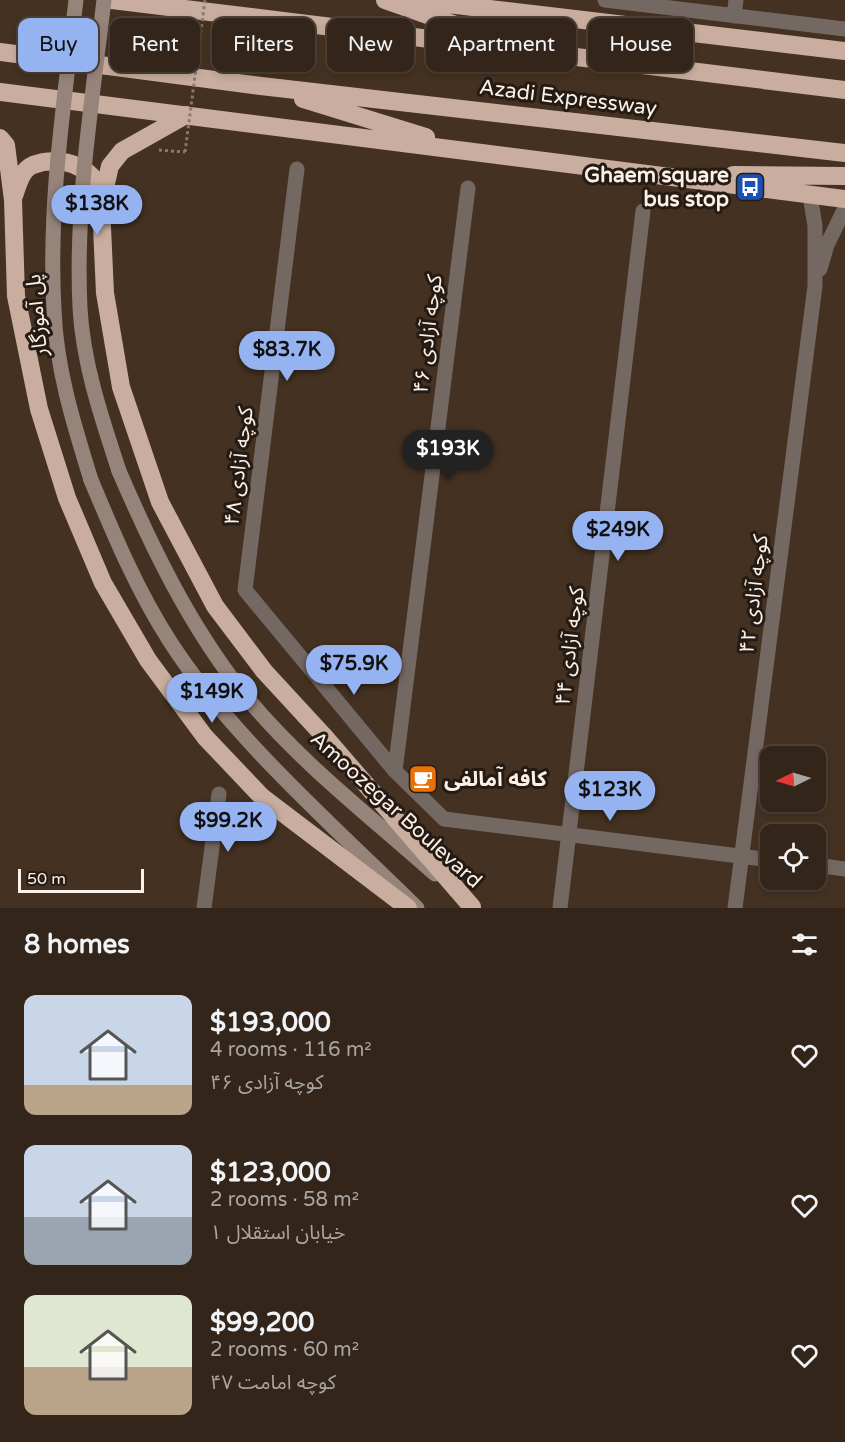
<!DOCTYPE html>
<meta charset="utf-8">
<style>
:root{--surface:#332519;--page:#3b2d22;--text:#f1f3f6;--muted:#a9a5a2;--line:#4e4238;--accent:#95b2f1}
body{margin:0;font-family:"Varela Round","Noto Sans Arabic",sans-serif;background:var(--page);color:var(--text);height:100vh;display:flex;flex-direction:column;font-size:22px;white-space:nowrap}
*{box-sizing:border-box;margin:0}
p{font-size:20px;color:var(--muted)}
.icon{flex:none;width:33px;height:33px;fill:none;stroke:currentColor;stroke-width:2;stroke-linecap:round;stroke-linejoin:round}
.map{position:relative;height:908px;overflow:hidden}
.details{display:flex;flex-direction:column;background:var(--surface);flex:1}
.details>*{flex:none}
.top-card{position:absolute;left:18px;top:18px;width:810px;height:54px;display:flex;gap:12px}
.needle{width:39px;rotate:265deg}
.buttons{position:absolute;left:760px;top:746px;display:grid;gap:12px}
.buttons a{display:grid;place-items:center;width:66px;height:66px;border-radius:12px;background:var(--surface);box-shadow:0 3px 9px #0003,0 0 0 2px var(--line);font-size:30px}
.scale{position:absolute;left:18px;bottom:15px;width:126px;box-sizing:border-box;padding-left:6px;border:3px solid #fdf0e7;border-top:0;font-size:16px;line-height:21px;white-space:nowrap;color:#fdf0e7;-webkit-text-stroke:4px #241b14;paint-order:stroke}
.price{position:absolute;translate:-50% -51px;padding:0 14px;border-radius:21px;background:var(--accent);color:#111;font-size:20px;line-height:39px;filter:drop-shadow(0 2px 3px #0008)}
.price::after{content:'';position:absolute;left:50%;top:36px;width:18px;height:14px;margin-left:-9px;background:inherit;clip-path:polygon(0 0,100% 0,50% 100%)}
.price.selected{background:#222;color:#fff}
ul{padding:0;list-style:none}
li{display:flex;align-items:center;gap:18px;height:150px;padding:0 24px}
li span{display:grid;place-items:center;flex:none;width:168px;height:120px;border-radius:12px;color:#555}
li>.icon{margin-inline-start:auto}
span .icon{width:72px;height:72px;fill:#fffc;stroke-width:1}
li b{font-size:26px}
h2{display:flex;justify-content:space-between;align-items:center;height:72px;padding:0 24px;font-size:26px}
.pill{padding:0 21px;border-radius:12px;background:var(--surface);box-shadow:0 3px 9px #0003,0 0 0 2px var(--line);font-size:21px;line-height:54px}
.pill.selected{background:var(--accent);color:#111}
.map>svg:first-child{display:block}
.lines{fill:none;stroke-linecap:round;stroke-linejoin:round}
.path{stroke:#8a796b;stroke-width:3;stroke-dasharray:3 3;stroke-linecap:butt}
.street{stroke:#746863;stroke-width:15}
.secondary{stroke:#96847b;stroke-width:15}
.highway{stroke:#c9ad9f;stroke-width:18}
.path-bridge{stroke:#8a796b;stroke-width:3;stroke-dasharray:3 3;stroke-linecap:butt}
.secondary-bridge{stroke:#96847b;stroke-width:15}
.labels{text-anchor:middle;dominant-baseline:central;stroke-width:6;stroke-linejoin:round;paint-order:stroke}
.street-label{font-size:21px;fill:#fdf0e7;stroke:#241b14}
.poi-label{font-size:21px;font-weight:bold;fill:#fdf0e7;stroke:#241b14;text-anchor:end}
</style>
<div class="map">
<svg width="845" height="908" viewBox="0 0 845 908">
<rect width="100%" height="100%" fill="#443121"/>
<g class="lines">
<!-- path -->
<path class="path" d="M159 150 185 152"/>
<!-- street -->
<path class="street" d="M605 0 845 29
M734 16 736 0
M297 169 245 590 395 771 444 819 771 860
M820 269 827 245 845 208
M395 771 468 188
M816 865 845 869
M204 908 219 794
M560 908 643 211
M735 908 815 286V226L810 195"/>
<!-- secondary -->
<path class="secondary" d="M119 471C153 550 190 626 243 693 298 761 370 816 435 874
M91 480C114 535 137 590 169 640 231 737 335 827 417 908"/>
<!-- highway -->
<path class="highway" d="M112 0 845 90
M385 0 501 41
M414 0 845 51
M0 52 261 86 845 153
M0 92 845 199
M303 99 426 137
M186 115 122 151 110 166 101 205 105 293 121 387 160 502 215 606 264 671 323 735 472 907
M0 138 6 145 13 200 16 296 39 409 67 498 103 583 148 660 205 737 262 797 408 908
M733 175 845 176
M14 196C18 185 21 170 33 165 62 154 101 168 101 201"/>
<!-- path-bridge -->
<path class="path-bridge" d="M185 152 205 0"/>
<!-- secondary-bridge -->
<path class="secondary-bridge" d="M76 0C64 103 48 206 54 310 56 368 74 425 91 480
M104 0C92 102 75 205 80 308 83 364 102 419 119 471"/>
</g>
<!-- icons -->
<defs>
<g id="bus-square" transform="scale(1.5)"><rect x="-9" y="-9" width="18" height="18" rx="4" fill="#1a4fb4" stroke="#241b14"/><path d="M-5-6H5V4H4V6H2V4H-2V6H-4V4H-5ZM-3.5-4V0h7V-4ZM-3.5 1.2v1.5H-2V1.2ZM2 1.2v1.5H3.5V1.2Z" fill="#fff"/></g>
<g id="cafe-square" transform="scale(1.5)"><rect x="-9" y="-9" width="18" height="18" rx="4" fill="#e8710a" stroke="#241b14"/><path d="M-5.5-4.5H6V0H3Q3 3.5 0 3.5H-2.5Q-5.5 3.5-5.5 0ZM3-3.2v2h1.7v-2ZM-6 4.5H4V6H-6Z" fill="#fff"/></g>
</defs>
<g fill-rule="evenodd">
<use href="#bus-square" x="750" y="187"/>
<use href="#cafe-square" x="423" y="779"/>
</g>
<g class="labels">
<!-- street labels -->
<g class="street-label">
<text transform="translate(568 98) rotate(7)">Azadi Expressway</text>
<text transform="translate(37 315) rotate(-95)">پل آموزگار</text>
<text transform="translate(428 334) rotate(-83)">کوچه آزادی ۴۶</text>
<text transform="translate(239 466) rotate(-83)">کوچه آزادی ۴۸</text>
<text transform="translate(754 594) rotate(-83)">کوچه آزادی ۴۲</text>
<text transform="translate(570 646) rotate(-83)">کوچه آزادی ۴۴</text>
<text transform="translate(396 810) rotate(42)">Amoozegar Boulevard</text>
</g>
<!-- poi labels -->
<g class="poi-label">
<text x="729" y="175">Ghaem square<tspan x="729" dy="24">bus stop</tspan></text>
<text x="444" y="779" text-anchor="start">کافه آمالفی</text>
</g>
</g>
</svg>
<div class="buttons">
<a><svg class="needle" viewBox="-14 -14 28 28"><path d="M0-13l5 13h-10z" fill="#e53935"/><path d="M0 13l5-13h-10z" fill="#a9a5a2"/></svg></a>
<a><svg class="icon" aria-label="locate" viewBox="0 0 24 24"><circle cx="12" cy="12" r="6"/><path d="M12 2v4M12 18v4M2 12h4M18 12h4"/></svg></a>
</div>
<div class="scale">50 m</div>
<b class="price" style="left:97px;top:236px">$138K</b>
<b class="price" style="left:287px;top:382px">$83.7K</b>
<b class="price selected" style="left:448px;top:481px">$193K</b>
<b class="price" style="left:618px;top:562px">$249K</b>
<b class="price" style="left:354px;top:696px">$75.9K</b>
<b class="price" style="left:212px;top:724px">$149K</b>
<b class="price" style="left:610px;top:822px">$123K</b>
<b class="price" style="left:228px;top:853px">$99.2K</b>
<div class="top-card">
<a class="pill selected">Buy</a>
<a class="pill">Rent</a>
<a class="pill">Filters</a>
<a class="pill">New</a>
<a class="pill">Apartment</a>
<a class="pill">House</a>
</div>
</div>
<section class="details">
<h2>8 homes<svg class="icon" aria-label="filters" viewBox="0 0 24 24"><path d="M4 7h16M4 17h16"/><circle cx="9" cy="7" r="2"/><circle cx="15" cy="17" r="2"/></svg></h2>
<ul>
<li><span style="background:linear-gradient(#c9d6e8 75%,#b9a48a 0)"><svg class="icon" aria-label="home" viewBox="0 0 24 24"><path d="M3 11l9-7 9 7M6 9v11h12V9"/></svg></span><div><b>$193,000</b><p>4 rooms · 116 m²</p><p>کوچه آزادی ۴۶</p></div><svg class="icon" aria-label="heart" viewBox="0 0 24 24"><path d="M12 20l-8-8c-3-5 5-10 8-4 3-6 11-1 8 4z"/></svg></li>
<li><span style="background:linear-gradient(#c9d6e8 60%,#9aa5b1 0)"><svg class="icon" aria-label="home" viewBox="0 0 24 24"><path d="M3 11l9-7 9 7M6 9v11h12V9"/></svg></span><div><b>$123,000</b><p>2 rooms · 58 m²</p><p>خیابان استقلال ۱</p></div><svg class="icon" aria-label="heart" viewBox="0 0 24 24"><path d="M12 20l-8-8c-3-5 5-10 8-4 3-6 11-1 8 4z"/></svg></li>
<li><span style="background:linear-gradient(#dfe7d0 60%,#b9a48a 0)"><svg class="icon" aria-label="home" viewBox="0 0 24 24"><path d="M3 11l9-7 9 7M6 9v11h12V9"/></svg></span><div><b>$99,200</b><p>2 rooms · 60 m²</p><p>کوچه امامت ۴۷</p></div><svg class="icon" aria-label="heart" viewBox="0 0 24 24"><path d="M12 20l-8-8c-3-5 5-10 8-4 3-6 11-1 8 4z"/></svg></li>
</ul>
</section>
